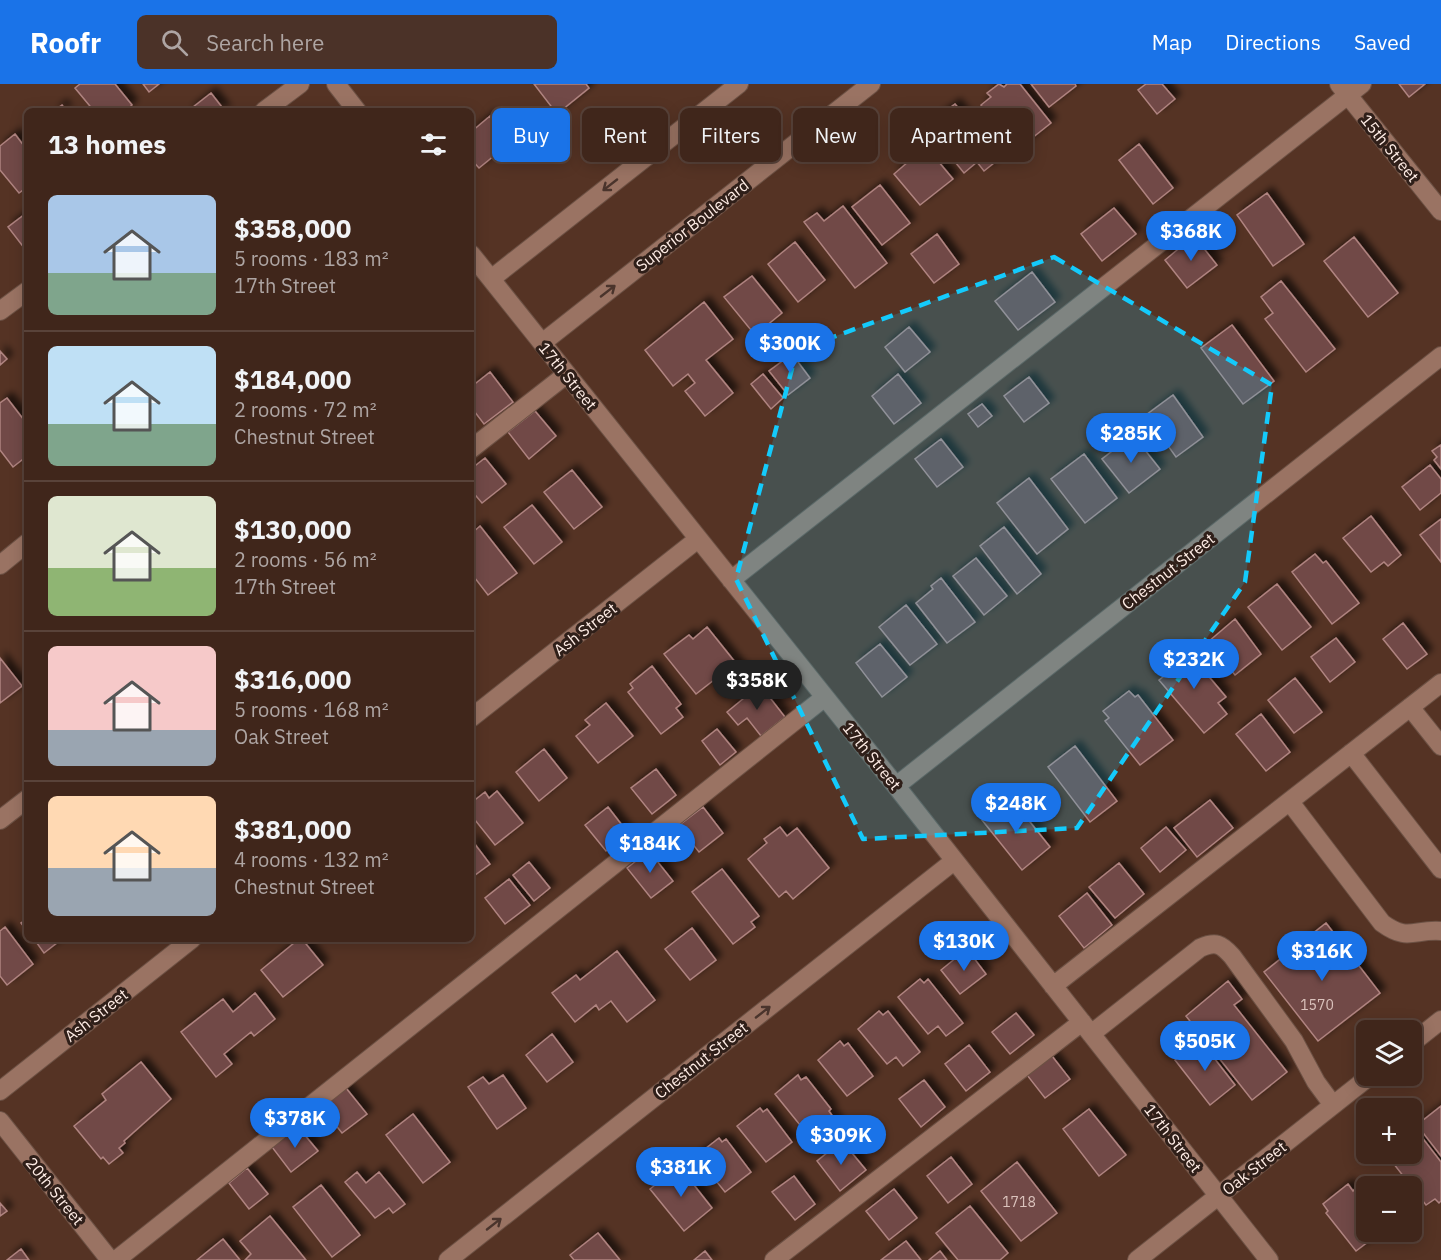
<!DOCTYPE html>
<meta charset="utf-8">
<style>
:root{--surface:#40261b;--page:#4b3228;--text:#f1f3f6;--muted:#aea5a3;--line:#59433a;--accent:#1a73e8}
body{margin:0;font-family:"IBM Plex Sans",sans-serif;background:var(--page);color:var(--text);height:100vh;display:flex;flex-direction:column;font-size:22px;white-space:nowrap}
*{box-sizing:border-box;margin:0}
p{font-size:20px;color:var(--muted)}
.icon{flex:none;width:33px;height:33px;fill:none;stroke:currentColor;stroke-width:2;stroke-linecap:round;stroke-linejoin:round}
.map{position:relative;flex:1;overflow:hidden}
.drawer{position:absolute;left:24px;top:24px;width:450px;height:834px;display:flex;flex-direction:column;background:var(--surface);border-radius:9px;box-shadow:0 3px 15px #0003,0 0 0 2px var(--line)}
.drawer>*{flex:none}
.top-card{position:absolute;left:492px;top:24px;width:570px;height:54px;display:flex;gap:12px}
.tools{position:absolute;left:1356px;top:936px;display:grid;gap:12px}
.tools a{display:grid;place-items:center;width:66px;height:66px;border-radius:9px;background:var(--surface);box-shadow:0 3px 15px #0003,0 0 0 2px var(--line);font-size:30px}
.price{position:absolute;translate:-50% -51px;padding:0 14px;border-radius:21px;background:var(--accent);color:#fff;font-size:20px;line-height:39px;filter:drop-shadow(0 2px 3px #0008)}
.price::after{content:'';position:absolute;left:50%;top:36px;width:18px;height:14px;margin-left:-9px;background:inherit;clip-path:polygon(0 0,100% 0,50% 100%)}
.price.current{background:#222;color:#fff}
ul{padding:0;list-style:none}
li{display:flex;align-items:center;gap:18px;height:150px;padding:0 24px}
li+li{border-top:2px solid var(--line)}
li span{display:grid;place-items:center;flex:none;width:168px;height:120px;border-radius:9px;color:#555}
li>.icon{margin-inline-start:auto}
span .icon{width:72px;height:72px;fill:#fffc;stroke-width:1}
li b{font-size:26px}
h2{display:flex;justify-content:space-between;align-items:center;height:72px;padding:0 24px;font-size:26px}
.pill{padding:0 21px;border-radius:9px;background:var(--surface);box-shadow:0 3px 15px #0003,0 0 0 2px var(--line);font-size:21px;line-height:54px}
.pill.current{background:var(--accent);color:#fff}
header{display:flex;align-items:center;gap:36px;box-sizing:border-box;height:84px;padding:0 30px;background:var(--accent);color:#fff}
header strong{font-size:28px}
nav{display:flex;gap:33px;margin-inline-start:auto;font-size:21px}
.search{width:420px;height:54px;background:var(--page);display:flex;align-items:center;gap:15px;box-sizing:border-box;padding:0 21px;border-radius:9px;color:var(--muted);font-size:22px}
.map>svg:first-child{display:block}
.building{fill:#714946;stroke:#b08481;stroke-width:1.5;filter:url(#shadow)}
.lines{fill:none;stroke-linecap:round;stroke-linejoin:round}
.minor-casing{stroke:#6c5144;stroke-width:20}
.minor{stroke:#9a7363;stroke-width:18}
.oneway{stroke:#4a342c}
.marked{fill:#14cafb;fill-opacity:0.2;stroke:#14cafb;stroke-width:4.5;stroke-dasharray:12 8;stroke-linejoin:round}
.labels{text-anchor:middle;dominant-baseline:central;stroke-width:6;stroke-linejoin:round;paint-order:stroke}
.number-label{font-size:14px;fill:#dbc3bd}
.street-label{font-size:16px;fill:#feece5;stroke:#2f1f19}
</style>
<header>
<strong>Roofr</strong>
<div class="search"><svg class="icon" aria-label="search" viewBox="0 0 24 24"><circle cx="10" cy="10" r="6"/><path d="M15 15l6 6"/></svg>Search here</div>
<nav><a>Map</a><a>Directions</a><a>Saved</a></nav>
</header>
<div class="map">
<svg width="1441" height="1176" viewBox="0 0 1441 1176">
<defs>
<filter id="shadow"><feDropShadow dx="5.5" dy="-5.5" stdDeviation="3" flood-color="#0009"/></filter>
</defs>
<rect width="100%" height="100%" fill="#553324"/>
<!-- building -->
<path class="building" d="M80 0H115L132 21 125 27H94L75 4Z
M143 0H159L149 8Z
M534 0H586L589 4 557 30Z
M999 0 1004 3 1007 0H1020L1051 39 1017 66 981 21 991 13 987 9Z
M1031 0H1075L1076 2 1049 23Z
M1146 0H1162L1175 15 1157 30 1138 6Z
M1399 0H1425L1409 13Z
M211 9 225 27H188Z
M955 20 999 75 984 87 977 78 964 89 926 42Z
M62 21 66 27H54Z
M490 32 511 58 479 84 471 75V48Z
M15 50 27 66V103L19 109 0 86V62Z
M923 59 953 95 920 121 894 90 908 78 905 74Z
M1139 60 1173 104 1153 120 1119 76Z
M880 101 910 139 882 161 852 123Z
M1267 109 1304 160 1273 182 1237 131Z
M843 122 887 179 855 204 804 138 817 129 824 137Z
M1114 124 1136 150 1102 177 1081 150Z
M25 130 27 133V164L25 165 8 143Z
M937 150 959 180 934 199 911 170Z
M1194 152 1217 181 1187 204 1165 176Z
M1354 153 1398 209 1368 233 1324 177Z
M795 158 825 196 798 218 768 180Z
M1032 188 1055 218 1018 246 995 217Z
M752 192 782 229 755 251 724 213Z
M1281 197 1335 265 1306 288 1265 235 1273 229 1261 213Z
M704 218 733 255 706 276 733 309 705 332 685 307 695 299 688 290 673 302 645 266Z
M1232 241 1274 297 1243 320 1201 264Z
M909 243 930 268 905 288 885 263Z
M0 267 7 275 0 281Z
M792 270 810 294 788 311 769 287Z
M490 288 513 318 484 340 471 323V303Z
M763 290 783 314 771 325 751 300Z
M898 290 921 319 894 340 872 312Z
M1029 293 1049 319 1024 338 1004 312Z
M1173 311 1203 353 1176 373 1146 331Z
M7 314 27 340V372L13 383 0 366V319Z
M982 320 992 332 978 343 968 330Z
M535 327 556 352 529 375 508 348Z
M1133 351 1160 385 1129 409 1102 375Z
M941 355 963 383 937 403 915 375Z
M1441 361V385L1434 376 1437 373 1432 367Z
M1084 370 1117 414 1085 439 1051 395Z
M485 374 506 400 482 419 471 406V385Z
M1430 381 1441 395V409L1420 426 1402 403Z
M572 386 602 423 574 445 544 408Z
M1029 394 1068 445 1037 470 997 419Z
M532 421 562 458 534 480 504 443Z
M1371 432 1401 471 1388 482 1384 478 1371 488 1343 454Z
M1441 435V478L1420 451Z
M480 442 517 489 488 511 471 489V450Z
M1004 443 1041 490 1017 510 980 462Z
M1315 470 1323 479 1326 477 1359 519 1332 540 1292 488Z
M976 474 1007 512 984 531 953 492Z
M941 494 975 538 947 559 916 519 933 505 931 502Z
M1277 500 1311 543 1282 566 1248 523Z
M906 521 937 560 910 581 879 543Z
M1235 535 1261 570 1235 591 1208 558Z
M1403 539 1427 570 1407 585 1383 555Z
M707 543 743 588 727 601 719 592 696 610 664 570 689 551 693 555Z
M1336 554 1355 578 1330 598 1311 573Z
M880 560 907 593 882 613 856 579Z
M1184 563 1226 613 1218 619 1227 630 1204 649 1159 596 1168 589 1162 581Z
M0 574 22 602 0 619Z
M652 582 681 620 676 624 683 633 661 650 628 608 633 604 630 600Z
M1295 594 1322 628 1294 649 1268 616Z
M760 601 785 633 761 652 747 634 738 641 727 628Z
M1129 607 1135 613 1138 611 1173 656 1140 681 1105 637 1109 634 1103 627Z
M606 619 633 652 598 679 576 652 590 641 585 636Z
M1261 630 1290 668 1266 687 1236 650Z
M717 645 736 668 720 681 702 657Z
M1075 662 1117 717 1090 738 1048 683Z
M544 665 567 694 539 717 516 688Z
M656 685 676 711 652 730 631 704Z
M497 707 523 739 495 761 471 731V719L485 708 489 714Z
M1010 713 1050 763 1022 786 982 736Z
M1210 716 1233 744 1197 773 1174 744Z
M608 723 628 749 606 767 585 741Z
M703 723 723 749 699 768 678 742Z
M780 743 787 752 797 744 829 784 793 815 786 807 779 813 748 775 767 759 764 755Z
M1166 743 1186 766 1160 788 1141 764Z
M471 755 490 780 471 794Z
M649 767 673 797 651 814 627 784Z
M529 778 550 804 534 817 513 791Z
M1119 779 1144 810 1115 834 1089 803Z
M722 785 759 832 751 838 755 843 733 860 692 808Z
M509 795 530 821 505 840 485 814Z
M1087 809 1112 841 1084 864 1059 832Z
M27 835V847L21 839Z
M1326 839 1380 909 1318 957 1264 888Z
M5 843 33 880 7 901 0 892V847Z
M692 844 716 876 690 896 665 865Z
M34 855H62L44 869Z
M299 855H302L323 881 283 913 261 886Z
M967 865 986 890 960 910 941 886Z
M617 867 655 916 627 938 611 917 599 926 596 921 575 938 552 909 576 891 580 896Z
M920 895 924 899 928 895 963 939 946 952 938 942 928 950 898 913Z
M1228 897 1242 915 1234 921 1287 988 1252 1016 1186 932Z
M255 909 275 935 254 952 251 948 224 970 232 980 216 993 181 948 223 915 233 928Z
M879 927 883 931 888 927 920 968 903 982 896 973 887 980 858 945Z
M1016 929 1034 951 1010 970 992 948Z
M552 950 573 978 547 998 526 971Z
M1200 956 1235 1001 1210 1021 1175 976Z
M840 957 844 962 848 959 873 992 847 1012 818 976Z
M969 961 990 988 966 1007 945 980Z
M1052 972 1070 995 1045 1014 1027 991Z
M141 978 171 1015 124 1057 125 1059 119 1064 123 1069 109 1080 103 1073 101 1075 74 1042 106 1016 102 1010Z
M503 991 526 1024 497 1045 468 1003 483 993 489 1000Z
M798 991 801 996 806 993 831 1025 829 1027 838 1040 823 1052 812 1039 804 1046 775 1010Z
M924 996 945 1023 921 1043 899 1015Z
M346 1004 367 1030 342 1049 322 1024Z
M1441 1022V1072L1417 1041Z
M760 1024 763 1028 767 1025 792 1058 766 1078 737 1042Z
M1089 1025 1126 1071 1099 1092 1063 1045Z
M413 1030 450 1078 423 1099 386 1051Z
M298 1043 318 1067 291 1088 272 1063Z
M1414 1043 1441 1078V1117L1439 1119 1435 1115 1426 1121 1386 1070H1412V1045Z
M719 1054 722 1058 726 1055 751 1088 725 1108 696 1072Z
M842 1057 866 1086 840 1107 817 1077Z
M951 1073 972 1100 948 1119 927 1092Z
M1017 1078 1057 1129 1021 1157 981 1107Z
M679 1082 712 1124 684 1147 650 1105Z
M247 1084 268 1110 249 1125 229 1099Z
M357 1088 366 1099 379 1088 405 1120 393 1129 389 1124 375 1134 345 1098Z
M794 1092 815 1120 795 1136 772 1108Z
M1348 1100 1353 1107 1355 1105 1366 1120V1148H1381L1356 1167 1326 1129 1328 1127 1323 1120Z
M321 1101 360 1151 332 1173 293 1123Z
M894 1105 917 1134 889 1156 866 1127Z
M0 1119 7 1127 0 1132Z
M970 1122 1008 1169 1000 1176H958L936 1149Z
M270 1132 306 1176H245L251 1170 240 1157Z
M598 1149 620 1176H574L570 1171Z
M223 1155 240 1176H197Z
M906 1157 921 1176H881Z
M21 1165 29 1176H7Z
M705 1167 712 1176H694Z
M940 1167 947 1176H929Z"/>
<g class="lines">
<!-- minor casing -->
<g class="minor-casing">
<path id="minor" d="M336 0 357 27
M1339 0 1441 127
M264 27 300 0
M471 170 896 702 1269 1176
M491 195 739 0
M0 227 27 207
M542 259 871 0
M471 365 567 290
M0 481 27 459
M731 496 1362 0
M1410 623 1441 662
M471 634 698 455
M1351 669 1441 785
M896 702 1441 272
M1290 718 1382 839C1408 858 1413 845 1441 847
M0 736 27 715
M1053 902 1441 599
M1091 950 1200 864C1216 857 1221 860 1232 872L1294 957 1316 998 1333 1021
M1412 959 1441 936
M0 1007 192 855
M0 1037 110 1176
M116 1176 825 613
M448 1176 954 777
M774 1176 1082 938
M1137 1176 1370 992"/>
</g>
<!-- minor -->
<use href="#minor" class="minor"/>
</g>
<!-- one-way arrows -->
<defs><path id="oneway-shaft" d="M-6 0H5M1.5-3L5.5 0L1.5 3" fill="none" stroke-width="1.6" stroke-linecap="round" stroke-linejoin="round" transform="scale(1.5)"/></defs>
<g class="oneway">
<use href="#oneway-shaft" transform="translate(610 101) rotate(142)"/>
<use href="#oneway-shaft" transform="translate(608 207) rotate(-38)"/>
<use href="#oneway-shaft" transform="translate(763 928) rotate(-38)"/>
<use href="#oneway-shaft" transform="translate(494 1140) rotate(-38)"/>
</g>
<!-- marked area -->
<path class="marked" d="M1054 173 1272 301 1245 498 1077 744 863 755 736 495 797 266Z"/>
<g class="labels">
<!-- number labels -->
<g class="number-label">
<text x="1317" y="921">1570</text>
<text x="1019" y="1118">1718</text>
</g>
<!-- street labels -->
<g class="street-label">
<text transform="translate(1390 64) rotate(51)">15th Street</text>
<text transform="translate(692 141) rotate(-38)">Superior Boulevard</text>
<text transform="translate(568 292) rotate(51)">17th Street</text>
<text transform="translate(1168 487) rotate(-38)">Chestnut Street</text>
<text transform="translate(585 545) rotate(-38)">Ash Street</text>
<text transform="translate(872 672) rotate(51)">17th Street</text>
<text transform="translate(96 931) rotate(-38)">Ash Street</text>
<text transform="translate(701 976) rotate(-38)">Chestnut Street</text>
<text transform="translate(1173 1054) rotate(52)">17th Street</text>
<text transform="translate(1254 1084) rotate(-38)">Oak Street</text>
<text transform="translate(55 1107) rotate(51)">20th Street</text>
</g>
</g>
</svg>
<div class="tools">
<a><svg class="icon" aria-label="layers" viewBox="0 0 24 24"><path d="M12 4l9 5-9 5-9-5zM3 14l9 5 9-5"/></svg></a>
<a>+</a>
<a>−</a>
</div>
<b class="price" style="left:1191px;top:178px">$368K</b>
<b class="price" style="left:790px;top:290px">$300K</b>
<b class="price" style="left:1131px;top:380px">$285K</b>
<b class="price" style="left:1194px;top:606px">$232K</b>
<b class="price current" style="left:757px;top:627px">$358K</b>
<b class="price" style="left:1016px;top:750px">$248K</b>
<b class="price" style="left:650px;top:790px">$184K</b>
<b class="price" style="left:964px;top:888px">$130K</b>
<b class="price" style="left:1322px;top:898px">$316K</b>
<b class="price" style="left:1205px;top:988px">$505K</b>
<b class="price" style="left:295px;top:1065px">$378K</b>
<b class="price" style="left:841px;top:1082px">$309K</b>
<b class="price" style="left:681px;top:1114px">$381K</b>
<div class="top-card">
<a class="pill current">Buy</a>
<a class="pill">Rent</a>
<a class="pill">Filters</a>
<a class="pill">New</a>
<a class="pill">Apartment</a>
</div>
<section class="drawer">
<h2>13 homes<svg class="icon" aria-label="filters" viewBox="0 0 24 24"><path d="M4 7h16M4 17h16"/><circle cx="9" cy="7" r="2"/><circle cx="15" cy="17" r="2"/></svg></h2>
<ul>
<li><span style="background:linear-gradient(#a9c7e8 65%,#7fa58c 0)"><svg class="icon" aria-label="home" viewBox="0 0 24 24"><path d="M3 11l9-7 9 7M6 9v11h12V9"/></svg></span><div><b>$358,000</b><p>5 rooms · 183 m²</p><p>17th Street</p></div></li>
<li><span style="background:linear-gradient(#bfe0f5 65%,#7fa58c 0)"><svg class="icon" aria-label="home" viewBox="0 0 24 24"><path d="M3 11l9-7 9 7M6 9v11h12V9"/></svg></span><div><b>$184,000</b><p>2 rooms · 72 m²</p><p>Chestnut Street</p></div></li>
<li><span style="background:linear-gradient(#dfe7d0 60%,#8fb573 0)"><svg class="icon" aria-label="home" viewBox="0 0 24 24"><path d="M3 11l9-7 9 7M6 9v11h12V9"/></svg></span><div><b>$130,000</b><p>2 rooms · 56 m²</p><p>17th Street</p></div></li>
<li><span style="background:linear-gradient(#f6c9c9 70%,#9aa5b1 0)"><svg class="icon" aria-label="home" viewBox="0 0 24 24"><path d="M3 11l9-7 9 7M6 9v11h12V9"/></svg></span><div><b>$316,000</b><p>5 rooms · 168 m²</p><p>Oak Street</p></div></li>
<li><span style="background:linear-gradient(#ffd9b3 60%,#9aa5b1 0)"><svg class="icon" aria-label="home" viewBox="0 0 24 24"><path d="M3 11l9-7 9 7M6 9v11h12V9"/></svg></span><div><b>$381,000</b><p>4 rooms · 132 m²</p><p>Chestnut Street</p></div></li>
</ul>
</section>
</div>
